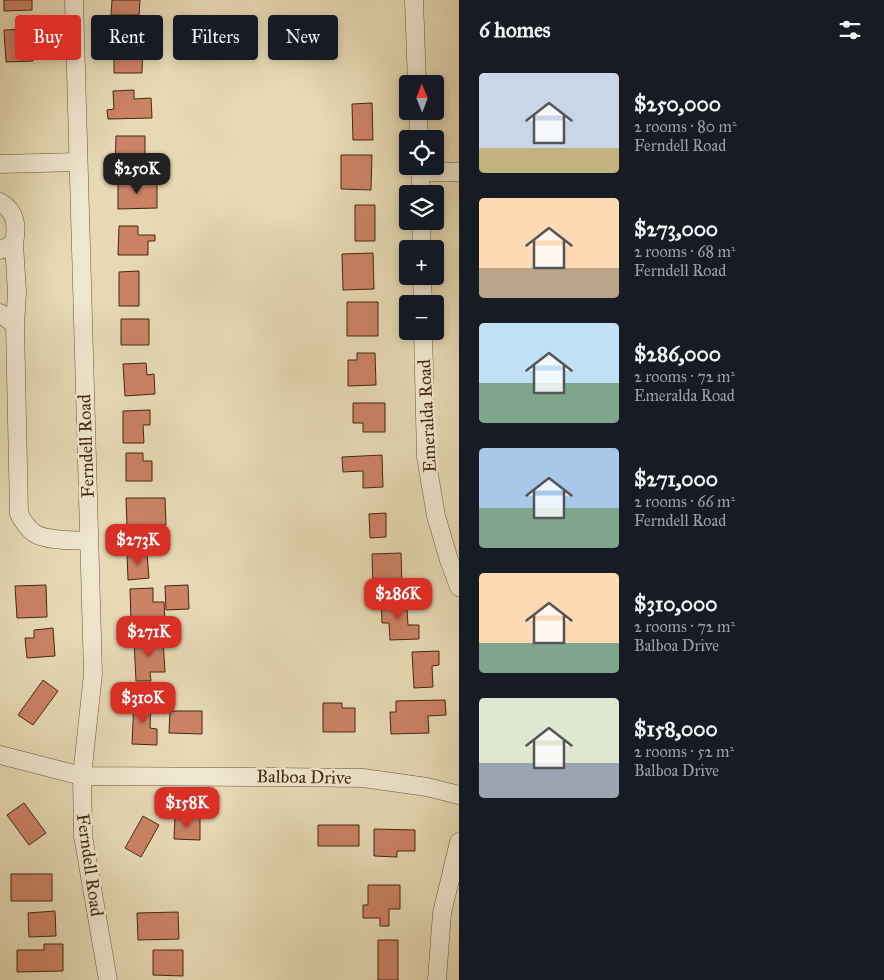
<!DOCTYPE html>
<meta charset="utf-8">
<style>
:root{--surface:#171b24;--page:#20242c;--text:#f1f3f6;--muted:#9ea1a6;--accent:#d93025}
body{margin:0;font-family:"IM FELL Great Primer",serif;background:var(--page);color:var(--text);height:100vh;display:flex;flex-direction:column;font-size:19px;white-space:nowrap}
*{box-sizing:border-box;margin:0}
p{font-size:16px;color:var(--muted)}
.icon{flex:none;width:28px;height:28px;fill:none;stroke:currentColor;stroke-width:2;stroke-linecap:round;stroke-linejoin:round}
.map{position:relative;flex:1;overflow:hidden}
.panel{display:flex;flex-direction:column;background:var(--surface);width:425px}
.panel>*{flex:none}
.top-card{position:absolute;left:15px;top:15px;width:369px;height:45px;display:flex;gap:10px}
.needle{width:32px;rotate:359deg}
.tools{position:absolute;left:399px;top:75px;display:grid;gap:10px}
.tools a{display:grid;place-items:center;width:45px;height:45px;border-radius:5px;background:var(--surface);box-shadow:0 2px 8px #0003;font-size:25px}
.price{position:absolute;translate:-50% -42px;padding:0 11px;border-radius:10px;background:var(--accent);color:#fff;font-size:16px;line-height:32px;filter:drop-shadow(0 1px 2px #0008)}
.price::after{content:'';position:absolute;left:50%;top:30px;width:15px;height:11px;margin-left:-8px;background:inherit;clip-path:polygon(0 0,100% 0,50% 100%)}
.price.current{background:#222;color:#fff}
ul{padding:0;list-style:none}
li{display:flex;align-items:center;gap:15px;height:125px;padding:0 20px}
li span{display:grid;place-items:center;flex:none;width:140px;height:100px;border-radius:5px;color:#555}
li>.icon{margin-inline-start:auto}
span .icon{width:60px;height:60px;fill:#fffc;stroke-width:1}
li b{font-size:21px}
h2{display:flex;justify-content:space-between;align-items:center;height:60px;padding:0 20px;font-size:21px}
.pill{padding:0 18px;border-radius:5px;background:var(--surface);box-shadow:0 2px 8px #0003;font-size:18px;line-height:45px}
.pill.current{background:var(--accent);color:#fff}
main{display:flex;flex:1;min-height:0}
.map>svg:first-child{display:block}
.building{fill:#cb8265;stroke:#45280d}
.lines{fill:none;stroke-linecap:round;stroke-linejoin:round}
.minor-casing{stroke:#6d5437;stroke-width:19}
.minor{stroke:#efe6ce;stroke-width:18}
.labels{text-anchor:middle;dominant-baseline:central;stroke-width:5;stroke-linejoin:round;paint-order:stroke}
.street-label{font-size:18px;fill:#45280d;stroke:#efe6ce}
</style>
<main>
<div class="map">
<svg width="459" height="980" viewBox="0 0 459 980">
<rect width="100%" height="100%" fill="#e6d9b4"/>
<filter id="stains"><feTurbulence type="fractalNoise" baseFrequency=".004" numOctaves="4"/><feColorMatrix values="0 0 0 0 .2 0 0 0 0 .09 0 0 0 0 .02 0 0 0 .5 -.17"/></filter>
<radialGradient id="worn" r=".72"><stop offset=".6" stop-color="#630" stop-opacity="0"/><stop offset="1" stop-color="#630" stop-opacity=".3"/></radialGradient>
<!-- building -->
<path class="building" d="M4 0H32V10L4 11Z
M112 0H140L139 15H111Z
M32 29 33 61 6 62 4 30Z
M114 42H143L142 73H114Z
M134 90V99L151 98 152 118 108 119 107 110 114 109 113 91Z
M372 103 373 140H353L352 104Z
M116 136H145V157H137L136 172H115Z
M341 155H372L371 190 341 189Z
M118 181H157V208L118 209Z
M355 205H375V241H355Z
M119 226H138V235H155V241H148V255H118Z
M373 253 374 289 343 290 342 254Z
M139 271V306H119V272Z
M347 302H378V336H347Z
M121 319H149V345H121Z
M357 353H375L376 385 348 386V360H357Z
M146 363 147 375 154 374 155 394 125 396 123 364Z
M353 403H385V432H363V423H353Z
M150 410V425H143L144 443H123V411Z
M126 453H143V461H152V481H126Z
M382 455 383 487 363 488V471L343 472 342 457Z
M126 498H165L166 525 127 526Z
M386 513V537L370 538 369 514Z
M147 553 149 578 128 580 127 554Z
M401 553 402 586 373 587 372 554Z
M46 585 47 617 17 618 15 586Z
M188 585 189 609 166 610 165 586Z
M153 588V602H164L165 620 131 621 130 589Z
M403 598V609H407L408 625H419V639L390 640 389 623H382L381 599Z
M53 628 55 656 27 658 25 638H34V630Z
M163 639 165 672H150L151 681H136L134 640Z
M439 651V665L432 666 433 687 414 688 412 652Z
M43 680 58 691 33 725 18 715Z
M134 700H151L150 728 157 729V745L132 744Z
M445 700 446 715 428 716 429 733 391 734 390 712H396V701Z
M323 703H342V708H355V732H323Z
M170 711H202V734L169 733Z
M24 803 46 833 29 845 7 815Z
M143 816 159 825 141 857 125 848Z
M175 817 200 818V840L174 839Z
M318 825H359V846H318Z
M374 829 415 830V851H397V857L374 856Z
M11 874H52V901H11Z
M368 885H400V909H389V926H380V918H363V905H368Z
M55 911 56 936 29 937 28 913Z
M178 912 179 939 138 940 137 913Z
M378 940H398V980H378Z
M44 944H63V971L17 972V950H44Z
M153 950H183V976L153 975Z"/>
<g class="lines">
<!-- minor casing -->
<g class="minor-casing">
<path id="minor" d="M74 0 93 674 82 776 83 836 108 980
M414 0 417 84
M418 111 419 139
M0 164 78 162
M420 166 421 194
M420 172H459
M0 202C17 212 17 227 14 244L0 250
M421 221 422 249
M14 244 17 292 15 325
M422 276 423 304
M0 313 15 325 19 514C23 521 28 529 34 533 45 541 75 540 89 541
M423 331 426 457 436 516 449 560 459 587
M0 755 82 776 273 777 363 778 427 787 459 795
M437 980 442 913 459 842"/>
</g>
<!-- minor -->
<use href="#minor" class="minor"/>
</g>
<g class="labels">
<!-- street labels -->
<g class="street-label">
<text transform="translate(427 416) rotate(-93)">Emeralda Road</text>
<text transform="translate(86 446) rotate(-92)">Ferndell Road</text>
<text transform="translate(304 777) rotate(1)">Balboa Drive</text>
<text transform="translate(90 865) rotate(82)">Ferndell Road</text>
</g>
</g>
<rect width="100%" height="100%" filter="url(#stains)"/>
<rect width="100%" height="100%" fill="url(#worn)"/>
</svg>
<div class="tools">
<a><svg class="needle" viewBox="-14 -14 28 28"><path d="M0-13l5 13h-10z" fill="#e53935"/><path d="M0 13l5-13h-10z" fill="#9ea1a6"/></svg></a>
<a><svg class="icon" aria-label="locate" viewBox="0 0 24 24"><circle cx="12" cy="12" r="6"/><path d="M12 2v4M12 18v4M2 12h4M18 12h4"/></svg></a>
<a><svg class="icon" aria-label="layers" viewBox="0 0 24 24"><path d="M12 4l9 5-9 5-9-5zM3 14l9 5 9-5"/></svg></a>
<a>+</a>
<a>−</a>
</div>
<b class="price current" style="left:137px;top:195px">$250K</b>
<b class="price" style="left:138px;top:566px">$273K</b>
<b class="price" style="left:398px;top:620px">$286K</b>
<b class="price" style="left:149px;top:658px">$271K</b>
<b class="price" style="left:143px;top:724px">$310K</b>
<b class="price" style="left:187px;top:829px">$158K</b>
<div class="top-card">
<a class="pill current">Buy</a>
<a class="pill">Rent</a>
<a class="pill">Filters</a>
<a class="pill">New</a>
</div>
</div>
<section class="panel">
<h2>6 homes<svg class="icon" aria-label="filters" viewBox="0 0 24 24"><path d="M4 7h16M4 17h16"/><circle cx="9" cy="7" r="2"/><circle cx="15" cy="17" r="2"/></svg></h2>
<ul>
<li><span style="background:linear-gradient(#c9d6e8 75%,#c2b280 0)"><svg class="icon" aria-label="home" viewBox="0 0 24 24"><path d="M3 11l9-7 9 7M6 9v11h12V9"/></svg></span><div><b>$250,000</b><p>2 rooms · 80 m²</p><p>Ferndell Road</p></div></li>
<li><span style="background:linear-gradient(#ffd9b3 70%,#b9a48a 0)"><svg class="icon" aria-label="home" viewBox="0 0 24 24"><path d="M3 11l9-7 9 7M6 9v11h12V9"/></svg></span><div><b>$273,000</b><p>2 rooms · 68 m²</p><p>Ferndell Road</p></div></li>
<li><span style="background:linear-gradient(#bfe0f5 60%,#7fa58c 0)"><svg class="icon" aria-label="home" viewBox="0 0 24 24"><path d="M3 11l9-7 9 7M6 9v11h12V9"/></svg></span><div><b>$286,000</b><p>2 rooms · 72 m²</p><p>Emeralda Road</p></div></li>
<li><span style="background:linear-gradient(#a9c7e8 60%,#7fa58c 0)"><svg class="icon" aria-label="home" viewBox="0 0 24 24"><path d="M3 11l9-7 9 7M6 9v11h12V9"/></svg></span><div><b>$271,000</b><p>2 rooms · 66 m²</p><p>Ferndell Road</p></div></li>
<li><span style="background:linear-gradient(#ffd9b3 70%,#7fa58c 0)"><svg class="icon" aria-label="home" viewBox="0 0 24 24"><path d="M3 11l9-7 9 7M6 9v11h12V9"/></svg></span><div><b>$310,000</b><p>2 rooms · 72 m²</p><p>Balboa Drive</p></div></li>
<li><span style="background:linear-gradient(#dfe7d0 65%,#9aa5b1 0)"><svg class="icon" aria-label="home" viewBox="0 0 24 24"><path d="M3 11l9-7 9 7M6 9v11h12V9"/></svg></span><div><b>$158,000</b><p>2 rooms · 52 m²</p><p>Balboa Drive</p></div></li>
</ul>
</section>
</main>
